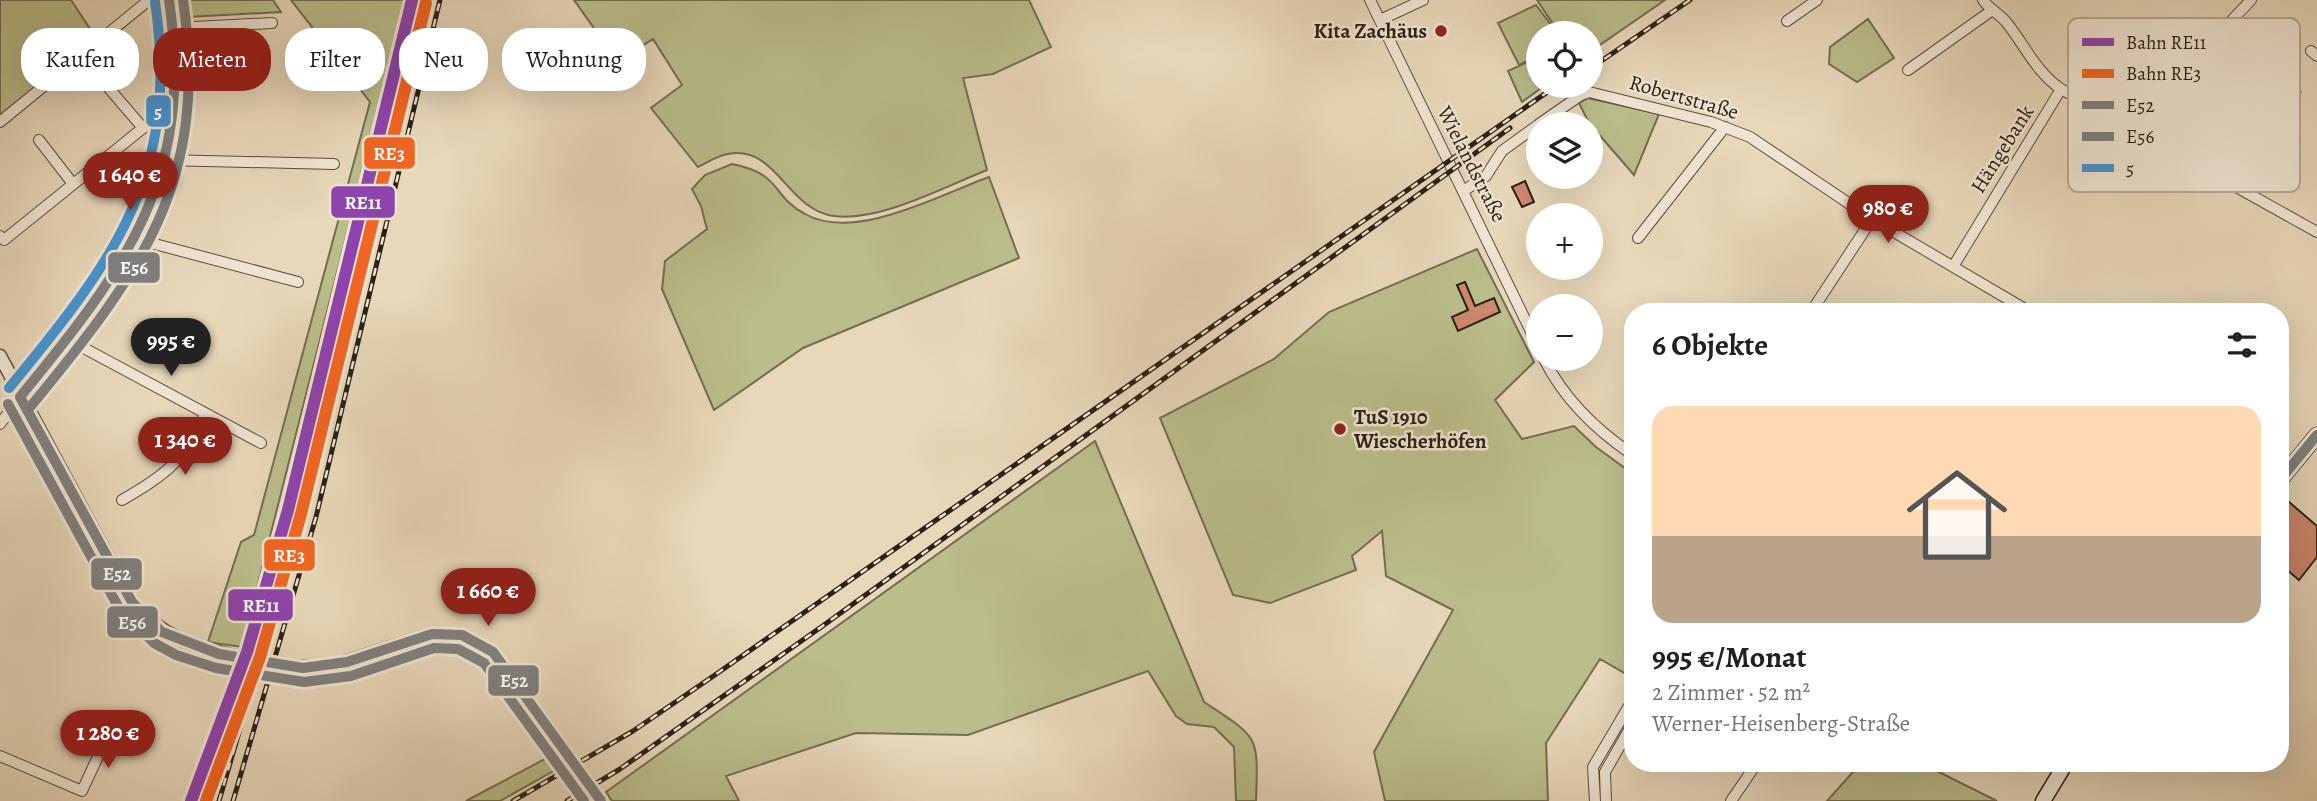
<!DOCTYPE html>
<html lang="de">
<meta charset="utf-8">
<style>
:root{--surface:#fff;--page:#f2f2f2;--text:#202124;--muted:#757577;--accent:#8f2418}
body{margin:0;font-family:Alegreya,serif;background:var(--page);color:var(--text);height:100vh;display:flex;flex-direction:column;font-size:26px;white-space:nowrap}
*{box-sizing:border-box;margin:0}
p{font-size:23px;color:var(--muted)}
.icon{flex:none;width:38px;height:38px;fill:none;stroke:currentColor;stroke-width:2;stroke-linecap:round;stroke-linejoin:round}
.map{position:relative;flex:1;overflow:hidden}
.details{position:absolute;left:1624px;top:303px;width:665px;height:469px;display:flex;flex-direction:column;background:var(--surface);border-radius:28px;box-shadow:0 7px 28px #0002}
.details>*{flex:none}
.banner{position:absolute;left:21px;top:28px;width:665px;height:63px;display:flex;gap:14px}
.controls{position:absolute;left:1526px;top:21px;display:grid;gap:14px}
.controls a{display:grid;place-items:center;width:77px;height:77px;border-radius:50%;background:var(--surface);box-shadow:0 7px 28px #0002;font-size:35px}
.price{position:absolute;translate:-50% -60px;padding:0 16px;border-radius:24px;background:var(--accent);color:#fff;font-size:23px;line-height:46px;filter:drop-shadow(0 2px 4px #0008)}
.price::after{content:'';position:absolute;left:50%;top:42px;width:21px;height:16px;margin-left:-10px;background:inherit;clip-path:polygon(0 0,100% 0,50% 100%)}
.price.active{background:#222;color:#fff}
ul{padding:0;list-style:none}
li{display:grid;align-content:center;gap:14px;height:371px;padding:0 28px}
li span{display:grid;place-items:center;height:217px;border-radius:21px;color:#555}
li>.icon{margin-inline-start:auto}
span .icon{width:126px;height:126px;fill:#fffc;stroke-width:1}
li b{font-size:30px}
h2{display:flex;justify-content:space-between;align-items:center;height:84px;padding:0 28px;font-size:30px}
.tag{padding:0 24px;border-radius:28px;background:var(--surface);box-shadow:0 7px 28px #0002;font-size:24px;line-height:63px}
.tag.active{background:var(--accent);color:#fff}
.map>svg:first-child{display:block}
.green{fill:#bbbd8b;stroke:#726f50;stroke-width:2}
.building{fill:#cd886e;stroke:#2a2114;stroke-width:2}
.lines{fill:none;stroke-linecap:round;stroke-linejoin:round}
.tertiary-tunnel{stroke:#c2b398;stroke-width:12;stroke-dasharray:12 6;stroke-linecap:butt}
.minor-casing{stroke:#5a4e3d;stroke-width:12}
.tertiary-casing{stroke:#5a4e3d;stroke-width:15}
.secondary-casing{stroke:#2a2114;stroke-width:17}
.minor{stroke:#f0e5d2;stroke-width:10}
.tertiary{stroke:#f0e5d2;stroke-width:12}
.secondary{stroke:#f0e5d2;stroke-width:14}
.rail-casing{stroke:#2a2114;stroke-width:5}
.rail{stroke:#f0e5d2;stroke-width:2.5;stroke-dasharray:8;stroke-linecap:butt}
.bus-1-casing{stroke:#f0e5d2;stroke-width:16}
.bus-2-casing{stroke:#f0e5d2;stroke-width:16}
.bus-3-casing{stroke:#f0e5d2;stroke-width:16}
.bus-1{stroke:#808080;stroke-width:10}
.bus-2{stroke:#808080;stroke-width:10}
.bus-3{stroke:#4694d0;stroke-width:10}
.rail-1-casing{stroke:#f0e5d2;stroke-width:18}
.rail-2-casing{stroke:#f0e5d2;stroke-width:18}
.rail-1{stroke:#8e44ad;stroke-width:12}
.rail-2{stroke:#f26522;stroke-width:12}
.poi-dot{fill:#8f2418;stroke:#f0e5d2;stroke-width:2.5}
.labels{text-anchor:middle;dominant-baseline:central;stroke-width:5;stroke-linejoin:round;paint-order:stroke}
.poi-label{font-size:21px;font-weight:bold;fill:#2a2114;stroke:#f0e5d2;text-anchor:end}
.street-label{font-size:21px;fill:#2a2114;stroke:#f0e5d2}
.key{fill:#f0e5d2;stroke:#b5aa99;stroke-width:2}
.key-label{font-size:19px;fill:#2a2114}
.line-badge{stroke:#f0e5d2;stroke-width:2.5}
.badge-label{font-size:19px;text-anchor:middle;font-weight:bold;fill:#fff}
</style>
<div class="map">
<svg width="2317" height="801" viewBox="0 0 2317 801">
<rect width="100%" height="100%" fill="#e8d7b9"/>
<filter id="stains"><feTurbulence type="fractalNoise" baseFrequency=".00286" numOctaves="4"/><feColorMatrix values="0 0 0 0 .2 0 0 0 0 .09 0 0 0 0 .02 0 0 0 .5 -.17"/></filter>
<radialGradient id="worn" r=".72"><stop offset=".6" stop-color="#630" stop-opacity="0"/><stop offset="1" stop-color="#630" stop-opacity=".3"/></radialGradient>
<!-- green -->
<path class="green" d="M0 0H71L96 38 0 115Z
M177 0H273L281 12 188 17 179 12Z
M291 0H406L242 647 208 642 241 542 254 535 370 102Z
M574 0H1029L1051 47 993 74 963 78 987 170C944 187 879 222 834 216 787 210 776 144 728 154 718 155 707 163 698 167L651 108 682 85 653 39 618 62Z
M1537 0H1665L1591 51V33H1559Z
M1536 5 1557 33H1538V55L1519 65 1498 23Z
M1868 19 1894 58 1857 82 1829 64 1830 47Z
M1538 57V86H1544L1522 102 1508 71Z
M2281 78 2301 92 2282 117 2260 101Z
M1588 98 1659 114 1634 175 1589 123 1579 103Z
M732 164C783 174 771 196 805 214 855 242 939 195 989 177L1019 258 803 348 714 410 662 289 665 261 707 229 701 206 692 189 705 175Z
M1477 249 1534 362 1495 400 1522 439 1574 426 1596 447 1633 474V632L1628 639 1633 643V678L1600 659 1546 743 1548 801H1385L1374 752 1453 610 1386 576 1382 531 1352 556 1356 570 1270 603 1233 595 1160 418 1274 359 1329 312Z
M1095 441 1204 702C1260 739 1258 734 1256 801H1236L1234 747 1214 727 1187 724 1176 716 1148 671 968 735 856 733 726 776 739 801H612L606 792Z
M558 752 566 764 500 801H466Z
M1861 763H1921L1997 801H1827Z"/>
<!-- building -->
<path class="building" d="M1525 181 1534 202 1522 207 1512 187Z
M1465 282 1475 306 1494 298 1500 312 1458 331 1452 317 1468 310 1457 285Z
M2289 502 2317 526V557L2299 580 2280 564V512Z"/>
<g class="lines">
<!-- tertiary-tunnel -->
<path class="tertiary-tunnel" d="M238 657 287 668"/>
<!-- minor casing -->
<g class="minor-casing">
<path id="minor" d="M1370 0 1538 346
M1983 0C1990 10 2000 14 2007 23 2025 46 2037 73 2061 89L2317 232
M1380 20 1423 0
M1787 21 1817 0
M175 28 272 23
M2311 51 2317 56
M1908 70 1991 11
M2185 70 2251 0
M107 86 143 128
M0 122 149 0
M1539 124 1581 95 1589 92 1711 122 1750 137 1872 219 2030 312
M39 140 73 184
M165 160 334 164
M1465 190 1486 176 1502 151 1538 125
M0 236 4 240 143 128 157 119 171 117
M1638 238 1725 127
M136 239 298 282
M1954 265 2061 89
M1811 312 1872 219
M67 339 261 443
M1544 359C1564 399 1596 430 1633 455
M0 424C79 317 155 251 171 111 176 73 177 38 169 0
M122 500C166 475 184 461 205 414
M0 756 82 791 107 737
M1595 801 1593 767 1633 699
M1606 801 1605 772 1633 723
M1731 801 1757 763"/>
</g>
<!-- tertiary casing -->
<g class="tertiary-casing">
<path id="tertiary" d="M0 356 132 602C161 637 194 647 238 657
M287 668 336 665 432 634 462 635 493 652 601 801"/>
</g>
<!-- secondary casing -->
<g class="secondary-casing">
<path id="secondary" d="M2280 480 2317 435
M2043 801 2066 763"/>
</g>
<!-- minor -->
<use href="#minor" class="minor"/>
<!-- tertiary -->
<use href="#tertiary" class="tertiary"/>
<!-- secondary -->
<use href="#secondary" class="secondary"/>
<!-- rail casing -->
<g class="rail-casing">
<path id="rail" d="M1591 68 1690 0
M219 801 289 561 426 0
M233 801 316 517 440 0
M513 801 633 731 712 677 1556 86
M567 801 620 769 824 625 1510 128"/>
</g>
<!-- rail -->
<use href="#rail" class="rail"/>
<!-- bus-1 casing -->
<g class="bus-1-casing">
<path id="bus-1" d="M20 397 132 602 162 632 219 654 303 668 347 662 432 634 462 635 493 652 601 801
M20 397C126 268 195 177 169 0
M2280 480 2317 435"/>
</g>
<!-- bus-2 casing -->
<g class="bus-2-casing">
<path id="bus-2" d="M8 404 120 610 154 643 176 655 216 668 304 682 351 676 434 648 458 649 484 663 584 801
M31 406C140 273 210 182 183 0"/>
</g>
<!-- bus-3 casing -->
<g class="bus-3-casing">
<path id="bus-3" d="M9 388C113 262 181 174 155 2"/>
</g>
<!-- bus-1 -->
<use href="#bus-1" class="bus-1"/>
<!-- bus-2 -->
<use href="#bus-2" class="bus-2"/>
<!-- bus-3 -->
<use href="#bus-3" class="bus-3"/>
<!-- rail-1 casing -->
<g class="rail-1-casing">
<path id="rail-1" d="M191 801 247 652 288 510 412 0"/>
</g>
<!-- rail-2 casing -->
<g class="rail-2-casing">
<path id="rail-2" d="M206 801 260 657 301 514 426 3"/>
</g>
<!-- rail-1 -->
<use href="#rail-1" class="rail-1"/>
<!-- rail-2 -->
<use href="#rail-2" class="rail-2"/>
</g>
<!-- markers -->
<g class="poi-dot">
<circle cx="1441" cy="31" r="7"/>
<circle cx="1340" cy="429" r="7"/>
</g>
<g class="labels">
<!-- poi labels -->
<g class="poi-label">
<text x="1427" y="31">Kita Zachäus</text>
<text x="1354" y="417" text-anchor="start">TuS 1910<tspan x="1354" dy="24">Wiescherhöfen</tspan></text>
</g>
<!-- street labels -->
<g class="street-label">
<text transform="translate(1684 97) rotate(16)">Robertstraße</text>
<text transform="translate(2002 149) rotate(-58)">Hängebank</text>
<text transform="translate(1472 164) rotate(63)">Wielandstraße</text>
</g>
</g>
<!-- legend -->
<rect x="2068" y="18" width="232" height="174" rx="10" class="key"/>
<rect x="2082" y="38" width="32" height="8" fill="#8e44ad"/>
<rect x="2082" y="69" width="32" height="9" fill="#f26522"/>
<rect x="2082" y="101" width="32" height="8" fill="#808080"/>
<rect x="2082" y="132" width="32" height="9" fill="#808080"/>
<rect x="2082" y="164" width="32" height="8" fill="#4694d0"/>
<g class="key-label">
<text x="2126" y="49">Bahn RE11</text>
<text x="2126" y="80">Bahn RE3</text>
<text x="2126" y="112">E52</text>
<text x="2126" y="143">E56</text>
<text x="2126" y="175">5</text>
</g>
<g class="line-badge">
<rect x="145" y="94" width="27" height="34" rx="7" fill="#4694d0"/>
<rect x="363" y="136" width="53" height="34" rx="7" fill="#f26522"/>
<rect x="330" y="185" width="66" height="34" rx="7" fill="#8e44ad"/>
<rect x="107" y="251" width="54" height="33" rx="7" fill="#808080"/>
<rect x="263" y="538" width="53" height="34" rx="7" fill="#f26522"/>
<rect x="90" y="557" width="53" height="34" rx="7" fill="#808080"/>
<rect x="227" y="588" width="67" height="34" rx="7" fill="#8e44ad"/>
<rect x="106" y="605" width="53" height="34" rx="7" fill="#808080"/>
<rect x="487" y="664" width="53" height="33" rx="7" fill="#808080"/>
</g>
<g class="badge-label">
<text x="158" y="118">5</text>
<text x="389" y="160">RE3</text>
<text x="363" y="209">RE11</text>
<text x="134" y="274">E56</text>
<text x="289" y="562">RE3</text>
<text x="117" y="580">E52</text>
<text x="261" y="612">RE11</text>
<text x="132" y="629">E56</text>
<text x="514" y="687">E52</text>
</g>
<rect width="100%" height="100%" filter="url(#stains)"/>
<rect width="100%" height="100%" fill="url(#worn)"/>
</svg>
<div class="controls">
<a><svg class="icon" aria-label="locate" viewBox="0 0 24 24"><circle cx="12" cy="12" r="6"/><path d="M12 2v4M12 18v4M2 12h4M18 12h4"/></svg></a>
<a><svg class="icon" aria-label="layers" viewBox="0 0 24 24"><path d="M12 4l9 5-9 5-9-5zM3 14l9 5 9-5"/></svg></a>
<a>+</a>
<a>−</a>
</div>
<b class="price" style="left:130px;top:212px">1 640 €</b>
<b class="price" style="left:1888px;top:245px">980 €</b>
<b class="price active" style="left:171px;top:378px">995 €</b>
<b class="price" style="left:185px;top:477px">1 340 €</b>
<b class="price" style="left:488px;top:628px">1 660 €</b>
<b class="price" style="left:108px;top:770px">1 280 €</b>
<div class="banner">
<a class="tag">Kaufen</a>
<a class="tag active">Mieten</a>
<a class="tag">Filter</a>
<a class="tag">Neu</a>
<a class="tag">Wohnung</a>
</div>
<section class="details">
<h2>6 Objekte<svg class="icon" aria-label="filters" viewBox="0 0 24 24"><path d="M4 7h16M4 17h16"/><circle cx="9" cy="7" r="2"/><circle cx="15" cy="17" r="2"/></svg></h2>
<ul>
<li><span style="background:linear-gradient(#ffd9b3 60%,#b9a48a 0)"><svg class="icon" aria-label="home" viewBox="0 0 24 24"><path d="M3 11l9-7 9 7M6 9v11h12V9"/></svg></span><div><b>995 €/Monat</b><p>2 Zimmer · 52 m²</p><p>Werner-Heisenberg-Straße</p></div></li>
</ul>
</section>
</div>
